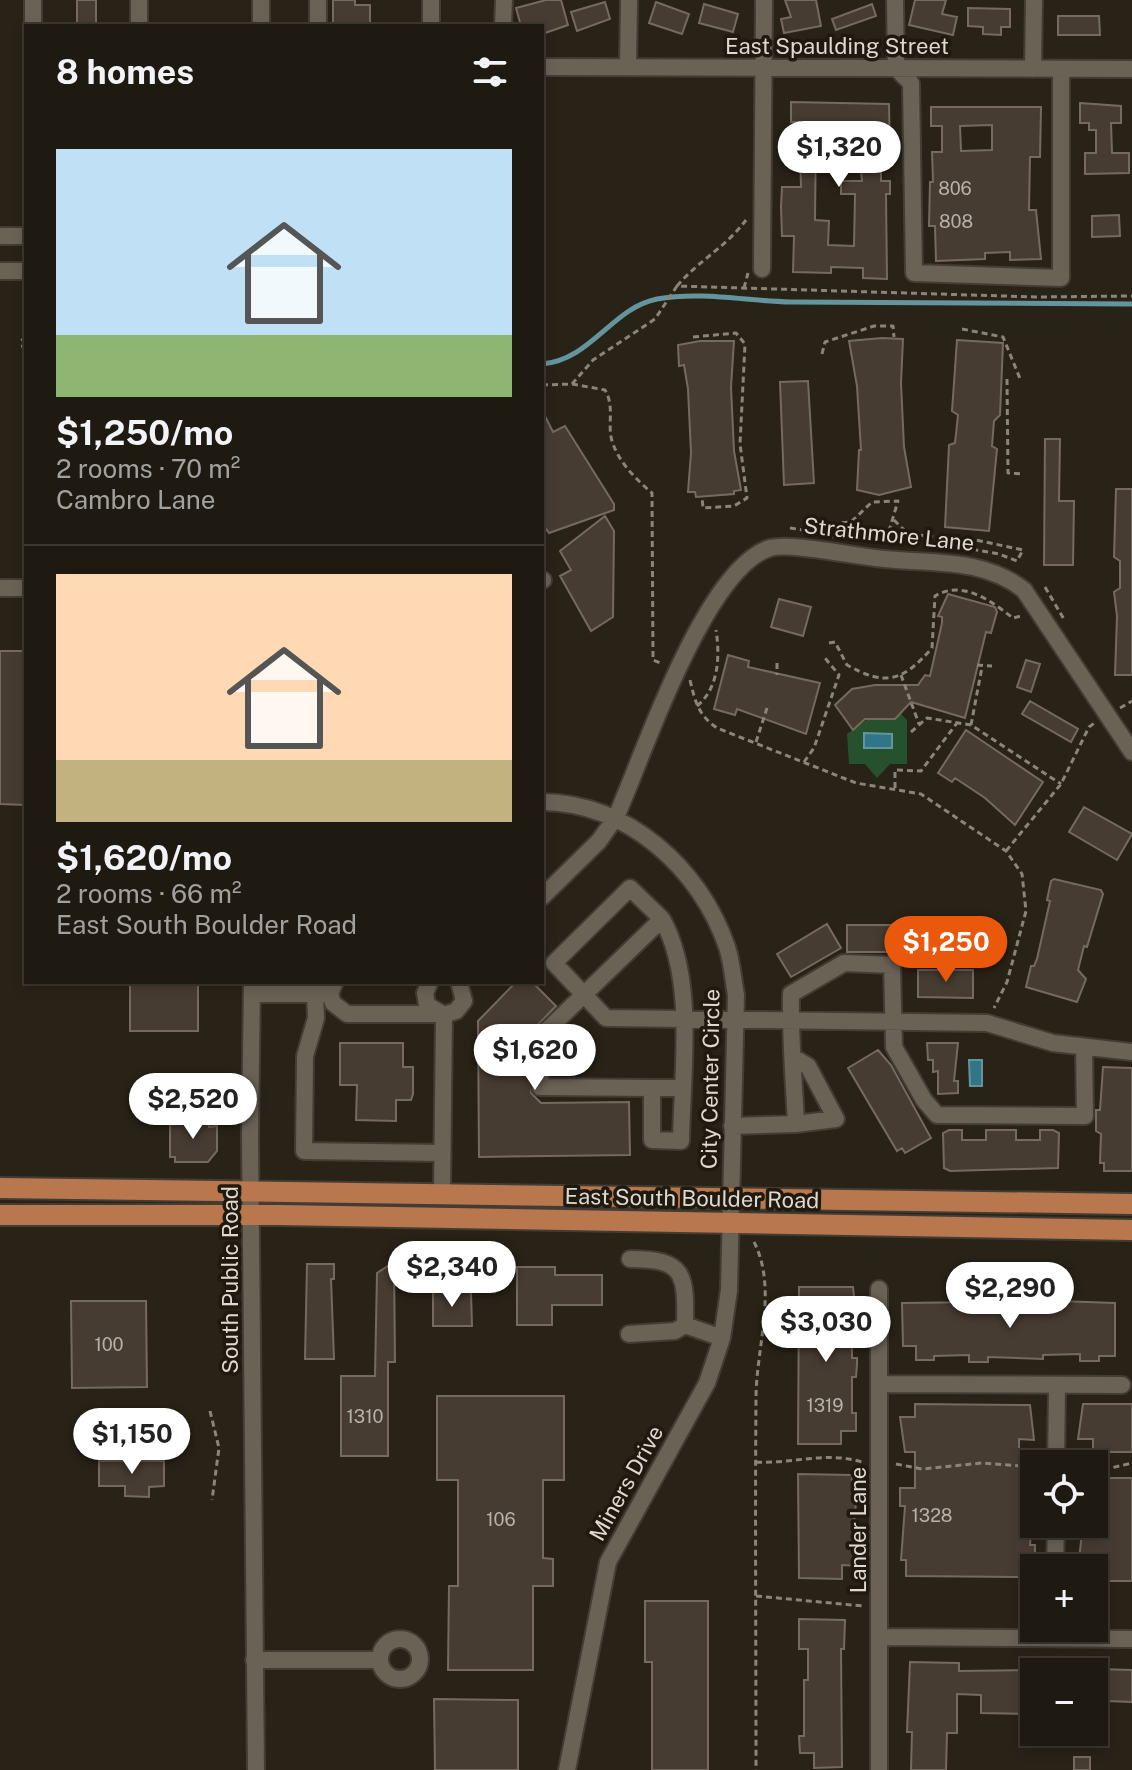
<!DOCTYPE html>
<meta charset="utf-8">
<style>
:root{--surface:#1f1a11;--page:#2c271f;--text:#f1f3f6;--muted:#a1a19f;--line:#3c3831;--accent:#ea580c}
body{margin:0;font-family:"Public Sans",sans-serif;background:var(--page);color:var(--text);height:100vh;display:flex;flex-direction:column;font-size:30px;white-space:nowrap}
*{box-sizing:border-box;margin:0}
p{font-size:26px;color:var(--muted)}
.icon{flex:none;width:44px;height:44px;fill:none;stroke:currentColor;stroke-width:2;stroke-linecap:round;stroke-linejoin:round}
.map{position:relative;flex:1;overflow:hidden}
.details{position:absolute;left:24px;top:24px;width:520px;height:960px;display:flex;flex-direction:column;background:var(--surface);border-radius:0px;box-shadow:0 4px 12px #0003,0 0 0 2px var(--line)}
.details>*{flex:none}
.buttons{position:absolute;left:1020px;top:1450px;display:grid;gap:16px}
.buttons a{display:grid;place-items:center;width:88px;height:88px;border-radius:0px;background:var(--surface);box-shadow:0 4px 12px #0003,0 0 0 2px var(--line);font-size:40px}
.price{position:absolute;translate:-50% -68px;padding:0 18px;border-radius:28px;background:#fff;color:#222;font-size:26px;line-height:52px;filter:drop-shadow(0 2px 4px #0008)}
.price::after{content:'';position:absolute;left:50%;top:48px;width:24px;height:18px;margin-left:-12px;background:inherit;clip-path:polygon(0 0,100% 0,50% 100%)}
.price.active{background:var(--accent);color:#fff}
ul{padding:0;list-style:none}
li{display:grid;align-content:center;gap:16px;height:424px;padding:0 32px}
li+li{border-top:2px solid var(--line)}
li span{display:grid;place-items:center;height:248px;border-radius:0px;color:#555}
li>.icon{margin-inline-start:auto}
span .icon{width:144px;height:144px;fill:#fffc;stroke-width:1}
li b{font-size:34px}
h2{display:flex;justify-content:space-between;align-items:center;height:96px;padding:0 32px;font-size:34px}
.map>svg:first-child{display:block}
.green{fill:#26512e}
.water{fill:#2f7688;stroke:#64949e;stroke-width:2}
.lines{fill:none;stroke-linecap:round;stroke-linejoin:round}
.stream{stroke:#64949e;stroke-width:5}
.building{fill:#473c32;stroke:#766a60;stroke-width:2;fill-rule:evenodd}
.minor-casing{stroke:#423c35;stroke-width:20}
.major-casing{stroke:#423c35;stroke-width:24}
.path{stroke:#8a847b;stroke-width:3;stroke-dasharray:6 4;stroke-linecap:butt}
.minor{stroke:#6a6255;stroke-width:16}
.major{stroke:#b9774d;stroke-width:20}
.labels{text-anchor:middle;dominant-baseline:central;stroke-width:7;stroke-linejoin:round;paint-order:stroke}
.number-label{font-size:18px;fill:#b8b2aa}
.street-label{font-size:22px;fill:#ded9d2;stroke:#1f190e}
</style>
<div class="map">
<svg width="1132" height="1770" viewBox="0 0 1132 1770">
<rect width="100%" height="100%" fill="#292217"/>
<!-- green -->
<path class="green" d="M882 709 893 720 900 713 907 720V764H890L877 778 865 764H849L847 734Z"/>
<!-- water -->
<path class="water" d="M864 733 892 734V748H864Z
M969 1060H982V1086H970Z"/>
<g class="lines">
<!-- stream -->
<path class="stream" d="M542 364C591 360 612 308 657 299 701 291 746 301 790 302 904 302 1018 303 1132 304"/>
</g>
<!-- building -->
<path class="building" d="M77 0H96V26H77Z
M333 0H355V5H370V26H333Z
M546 0H561L568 25 542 34V26H521L516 8Z
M785 0H816L821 26 784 33 781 19 791 17Z
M915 0H946L942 14 957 17 953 35 909 25Z
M605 2 610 19 577 31 571 12Z
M656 2 689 14 682 34 649 23Z
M704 4 738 14 733 32 699 23Z
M872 4 876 16 836 30 832 19Z
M968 8 1010 9V27H1001V35L983 34V27L968 26Z
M1058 16H1099L1100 35H1058Z
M791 102 889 104 890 156H881V181H890V194H886L887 279 863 278V268L831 267V273L793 272 794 236H782L781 207 782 187H801L799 122H791ZM822 124 856 125 862 181H841V194H855L854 246 828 245 829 221 815 220 816 130 822 131Z
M1080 103 1121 106V123H1111L1112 153H1129V173L1085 174V153H1096V130H1089V123H1080Z
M931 107H1041L1040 157H1030L1029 210H1036L1041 259 1010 260V252L985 253V259L936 261 935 226H929L930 182H933L932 152H942V126H931ZM992 125V150L961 151 960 126Z
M1119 215 1120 236 1092 237V216Z
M882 338 903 339 901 383 904 447 911 487 879 495 857 490 859 450H861L857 386 849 341Z
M957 340 1003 343 1000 415 994 421 992 446 997 449 989 531 945 527 949 445 955 443 958 415 952 411Z
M700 341H734L731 387 734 451 741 490 734 491V494L696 497 695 492H688L691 453 688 389 684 365 679 366 678 345Z
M808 381 814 483 784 485 780 382Z
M542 410 553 432 565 426 614 504V510L549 533 542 523Z
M1045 439H1060L1059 501H1074L1073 565H1044Z
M1116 489H1132V675H1115L1117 616 1114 592 1120 588V561L1114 557Z
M605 516 614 531 613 617 591 631 560 576 571 570 560 551Z
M948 594 995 607 997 612 991 633 986 632 985 636 965 718 911 702 895 719H865L853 730 835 705 852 689 875 685H918L925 675 930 676 942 623V617L938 616Z
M779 599 811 607 803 636 771 627Z
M0 651H26V805L0 804Z
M728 655 749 661 748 667 820 683 806 734 737 709 735 715 714 709Z
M1026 660 1040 664 1031 692 1017 687Z
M1030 701 1078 729 1071 742 1022 714Z
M966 730 1043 782 1015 825 985 798 955 778 952 782 938 773Z
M1084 807 1132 834 1117 860 1069 832Z
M1054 879 1101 890 1103 894 1087 947 1084 946 1078 970 1086 979 1077 1002 1026 987 1031 966H1034L1037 959 1050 901 1047 900 1051 881Z
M827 924 841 948 791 977 777 954Z
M847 925H903L902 952H847Z
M918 970H973V998L918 997Z
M130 982H198V1031H130Z
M516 982H532L556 1006 530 1033 531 1093 541 1103 629 1102 630 1155 479 1157 478 1021Z
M340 1043H403V1067H413V1094L411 1100H396V1121L356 1120 357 1085H340Z
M927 1043H958L954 1081H958V1093L938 1094V1071L933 1072V1060H928Z
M878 1050 891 1065 931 1138 905 1153 902 1148 897 1151 848 1068Z
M1103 1067 1132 1068V1171H1104V1163H1100L1101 1134 1096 1131V1110H1100Z
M209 1121V1127L217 1126V1151L208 1162H175V1157H170V1122Z
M949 1130H962V1140H986V1130H1016V1140H1040V1130H1053L1059 1133 1058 1168 950 1171 944 1168 943 1133Z
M394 1262 395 1362H388V1456H341V1376H375L377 1273Z
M307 1264H334V1279H331L334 1359H305Z
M517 1267H555V1275H602V1305H552V1325H517Z
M799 1287H853L857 1322H852V1358H857V1364L856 1377H852V1413H856V1431H841V1444H798Z
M433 1292H471L472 1326H433Z
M71 1301H146L147 1387 72 1388Z
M1059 1301 1115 1303V1356H1099V1361H1080V1354L1043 1355V1359L988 1357V1362H969V1355L934 1356V1360H916V1346H903L902 1303Z
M437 1396H564V1480H543V1558L553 1559V1586H533V1670H448L449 1586H458V1480H437Z
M915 1404 1030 1405 1034 1440 1019 1439V1474H1029V1491H1034L1030 1545H1035V1564H1020V1577L906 1576V1560H901L905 1506H900V1488H915V1452H905L900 1417H915Z
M1083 1404H1132V1452H1093V1439H1078Z
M99 1461H164V1486L149 1487V1497L125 1496V1486H99Z
M798 1474 852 1475V1491H857L852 1547H857V1566L842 1565V1579L799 1578Z
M1094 1478H1132V1581H1094V1568H1078L1082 1533H1094Z
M645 1601H708V1770H652V1662H645Z
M799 1619 845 1620 844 1649H841L842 1767 814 1768V1753H800L799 1736H804V1680H808V1649H799Z
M910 1662 959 1663V1671L1034 1670V1714L981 1713V1695L957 1694V1733H947L946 1770H911L912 1732H907Z
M1100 1669 1132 1670V1702L1107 1701V1691H1099Z
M434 1699 518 1700V1770H435Z
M1074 1757H1090V1770H1074Z"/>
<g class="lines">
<!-- minor casing -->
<g class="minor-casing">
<path id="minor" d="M261 0V26
M895 0 896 68 911 83 914 273 1061 278V69
M33 26V0
M139 26V0
M318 26V0
M431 26V0
M503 26 504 0
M542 67 1132 69
M628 67 629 0
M1033 69 1034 0
M0 236H26
M762 269 764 0
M0 271H26
M542 580H543
M0 588H26
M542 802C628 803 700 868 727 947 732 962 733 979 736 995L729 1290 722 1338 707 1383 608 1562 567 1770
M542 897 599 841 616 817C644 754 705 568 770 548 791 542 857 557 885 559 934 564 983 558 1024 590L1132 752
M662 919C696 979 682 1073 681 1141L652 1140V1088H682
M252 982 250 1136 256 1770
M335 982 330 994 333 1003 347 1014H437
M430 982 425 993 427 1005 444 1015 456 1011 464 1001 459 982
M252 994H324
M315 994 316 1018 305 1056 304 1151 442 1153
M793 1057 808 1066 836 1119 796 1124C794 1081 790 1038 791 994L844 963 892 965 894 1047 924 1100 937 1115 1085 1116 1084 1047
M652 1088 540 1087V1037L662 919 630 888 554 963 606 1018 987 1023 1053 1043 1132 1052
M732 1126 796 1124
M442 1194 444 1015
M630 1259C685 1259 686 1274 685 1325L722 1338
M629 1334 675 1331 685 1325
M879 1384 1122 1385
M1056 1464 1057 1385
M1055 1568 1056 1524
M880 1637 1132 1639
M380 1659a20 20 0 1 1 40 0a20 20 0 1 1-40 0Z
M254 1660H380
M879 1770V1289"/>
</g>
<!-- major casing -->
<g class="major-casing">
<path id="major" d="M0 1188 1132 1204
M0 1215H279L1132 1230"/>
</g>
<!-- path -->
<path class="path" d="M677 286C698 261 726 247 746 220
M744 288 748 273
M962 329 1003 337 1021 381
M26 337 21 341 26 357
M693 337 736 333 745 344 740 444 747 498 734 506 703 508 702 497
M822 354 825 342 874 326H893L894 337
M1007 379 1008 473 1024 474
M572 384 593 360 655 319 677 286 1036 297 1132 296
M542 385 572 384 605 390C615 407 607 424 612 441 619 463 636 479 652 493L653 660 663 664
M894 520 909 535
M790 528 810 531
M832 538 838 523 851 522 872 502 898 501 889 531
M885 544 889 533 971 539 1023 550 1017 561 999 554 976 550
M1045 587 1065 621
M829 643 835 642 847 665C886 687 903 681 932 648L935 596C963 579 992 602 1013 618L1021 616
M777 663V675
M977 665 992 666
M901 675 919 724
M690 680C695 701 698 715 717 728L856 783 921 794 1006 851 1022 874 1026 911 1007 982 994 1008
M697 706C719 688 720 656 716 630
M1120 708 1132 701
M971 725 982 667
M911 732 927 718 971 725 1061 784
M756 742 767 708
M804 762 814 748 839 675 825 658
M895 788V770L921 771 957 723
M1006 851 1061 784 1089 727 1096 722
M754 1242C778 1289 756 1348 756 1398 755 1522 756 1646 756 1770
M210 1411 219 1448 212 1500
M756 1462C793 1464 826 1451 862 1462
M896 1464 922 1469 982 1463 1034 1467
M1094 1472 1132 1463
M756 1596 863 1606"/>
<!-- minor -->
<use href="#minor" class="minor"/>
<!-- major -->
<use href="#major" class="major"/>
</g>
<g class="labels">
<!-- number labels -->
<g class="number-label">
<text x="955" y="188">806</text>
<text x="956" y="221">808</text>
<text x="109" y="1344">100</text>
<text x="825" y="1405">1319</text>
<text x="365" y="1416">1310</text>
<text x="932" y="1515">1328</text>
<text x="501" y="1519">106</text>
</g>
<!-- street labels -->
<g class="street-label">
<text x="837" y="46">East Spaulding Street</text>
<text transform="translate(889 534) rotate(6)">Strathmore Lane</text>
<text transform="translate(710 1079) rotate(-89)">City Center Circle</text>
<text transform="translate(692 1198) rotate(1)">East South Boulder Road</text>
<text transform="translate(230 1280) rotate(-90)">South Public Road</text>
<text transform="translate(626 1483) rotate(-61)">Miners Drive</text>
<text transform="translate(858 1530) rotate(-90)">Lander Lane</text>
</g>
</g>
</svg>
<div class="buttons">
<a><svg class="icon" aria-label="locate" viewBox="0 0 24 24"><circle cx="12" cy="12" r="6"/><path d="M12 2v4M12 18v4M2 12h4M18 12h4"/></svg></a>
<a>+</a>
<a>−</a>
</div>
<b class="price" style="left:839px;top:189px">$1,320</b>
<b class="price active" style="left:946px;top:984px">$1,250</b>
<b class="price" style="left:535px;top:1092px">$1,620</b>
<b class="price" style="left:193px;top:1141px">$2,520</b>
<b class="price" style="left:452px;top:1309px">$2,340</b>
<b class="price" style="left:1010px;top:1330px">$2,290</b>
<b class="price" style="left:826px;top:1364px">$3,030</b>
<b class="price" style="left:132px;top:1476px">$1,150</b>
<section class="details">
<h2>8 homes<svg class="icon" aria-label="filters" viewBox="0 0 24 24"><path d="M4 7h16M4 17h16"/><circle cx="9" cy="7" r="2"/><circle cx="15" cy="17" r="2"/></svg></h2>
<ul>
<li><span style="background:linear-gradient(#bfe0f5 75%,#8fb573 0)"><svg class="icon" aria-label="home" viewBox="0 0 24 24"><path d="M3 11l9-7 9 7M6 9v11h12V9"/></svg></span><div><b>$1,250/mo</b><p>2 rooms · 70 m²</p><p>Cambro Lane</p></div></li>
<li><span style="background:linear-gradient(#ffd9b3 75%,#c2b280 0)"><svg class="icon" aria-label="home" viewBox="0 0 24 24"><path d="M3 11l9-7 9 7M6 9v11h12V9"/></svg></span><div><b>$1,620/mo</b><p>2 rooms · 66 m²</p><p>East South Boulder Road</p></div></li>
</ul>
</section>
</div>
